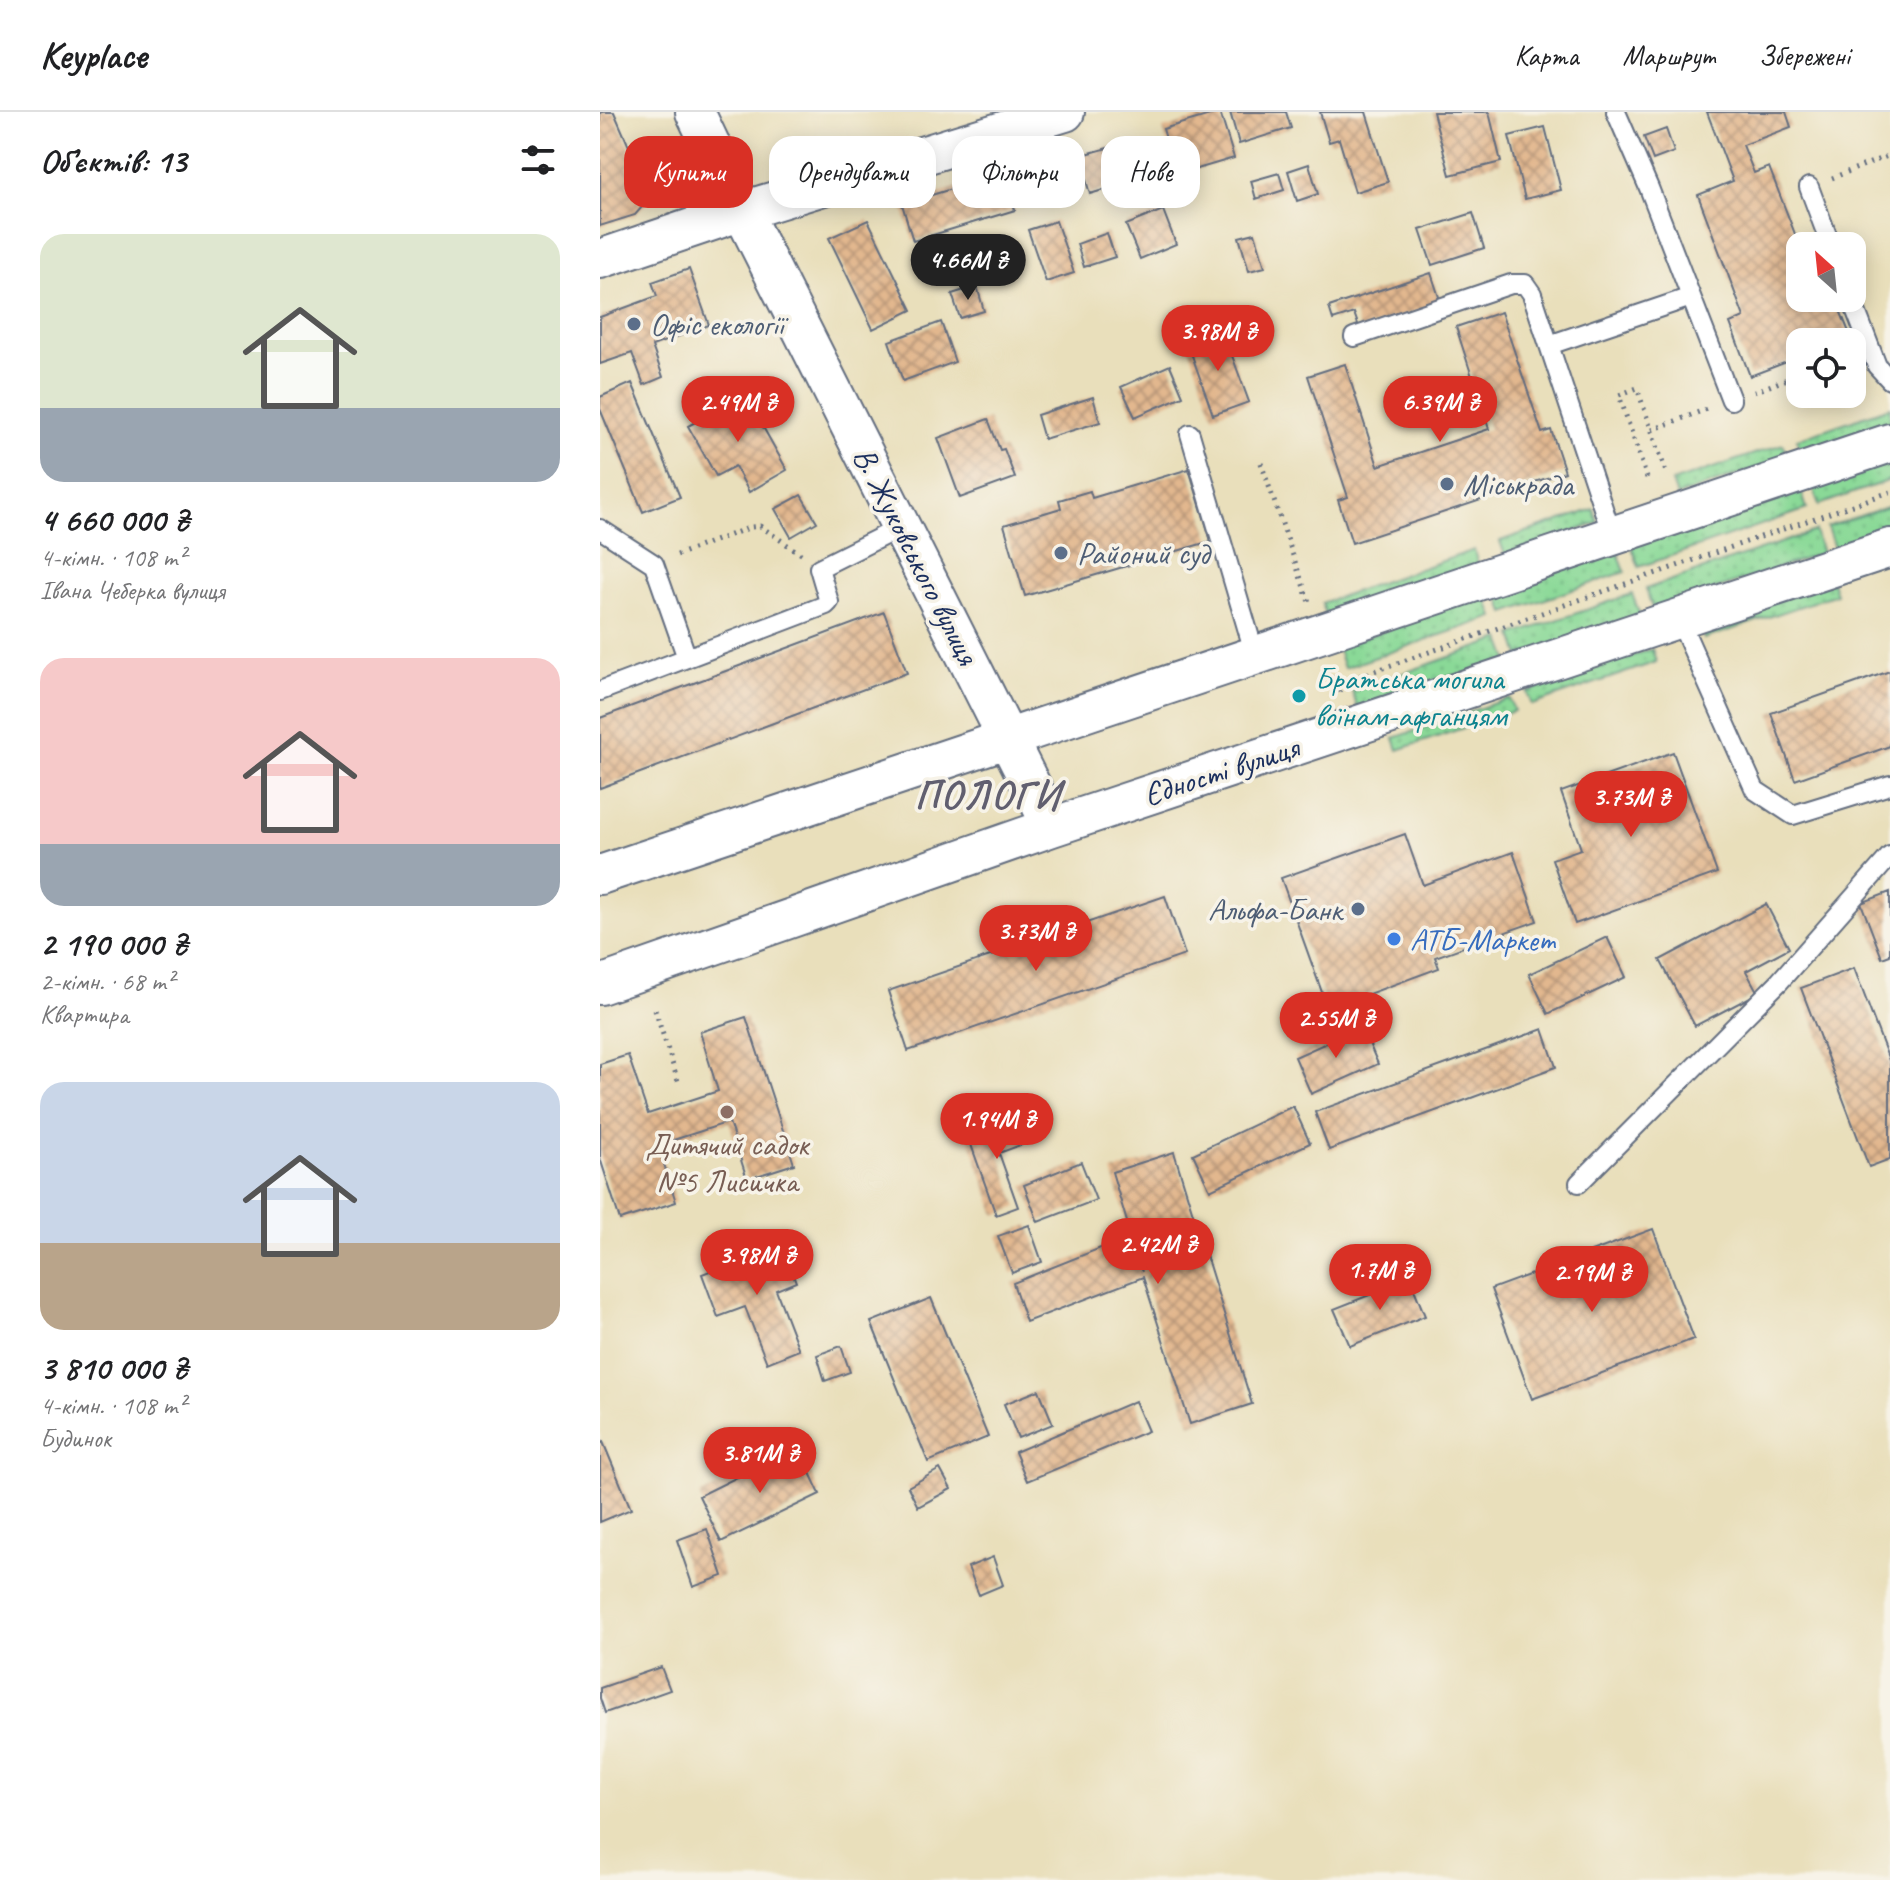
<!DOCTYPE html>
<html lang="uk">
<meta charset="utf-8">
<style>
:root{--surface:#fff;--page:#f6f6f6;--text:#202124;--muted:#757577;--line:#e0e0e0;--accent:#d93025}
body{margin:0;font-family:Caveat,sans-serif;background:var(--page);color:var(--text);height:100vh;display:flex;flex-direction:column;font-size:30px;white-space:nowrap}
*{box-sizing:border-box;margin:0}
p{font-size:26px;color:var(--muted)}
.icon{flex:none;width:44px;height:44px;fill:none;stroke:currentColor;stroke-width:2;stroke-linecap:round;stroke-linejoin:round}
.map{position:relative;flex:1;overflow:hidden}
.details{display:flex;flex-direction:column;background:var(--surface);width:600px}
.details>*{flex:none}
.hud{position:absolute;left:24px;top:24px;width:760px;height:72px;display:flex;gap:16px}
.needle{width:52px;rotate:333deg}
.buttons{position:absolute;left:1186px;top:120px;display:grid;gap:16px}
.buttons a{display:grid;place-items:center;width:80px;height:80px;border-radius:16px;background:var(--surface);box-shadow:0 4px 20px #0003;font-size:40px}
.price{position:absolute;translate:-50% -68px;padding:0 18px;border-radius:28px;background:var(--accent);color:#fff;font-size:26px;line-height:52px;filter:drop-shadow(0 2px 4px #0008)}
.price::after{content:'';position:absolute;left:50%;top:48px;width:24px;height:18px;margin-left:-12px;background:inherit;clip-path:polygon(0 0,100% 0,50% 100%)}
.price.selected{background:#222;color:#fff}
ul{padding:0;list-style:none}
li{display:grid;align-content:center;gap:16px;height:424px;padding:0 40px}
li span{display:grid;place-items:center;height:248px;border-radius:24px;color:#555}
li>.icon{margin-inline-start:auto}
span .icon{width:144px;height:144px;fill:#fffc;stroke-width:1}
li b{font-size:34px}
h2{display:flex;justify-content:space-between;align-items:center;height:96px;padding:0 40px;font-size:34px}
.chip{padding:0 28px;border-radius:24px;background:var(--surface);box-shadow:0 4px 20px #0003;font-size:28px;line-height:72px}
.chip.selected{background:var(--accent);color:#fff}
header{display:flex;align-items:center;gap:48px;box-sizing:border-box;height:112px;padding:0 40px;background:var(--surface);border-bottom:2px solid var(--line)}
header strong{font-size:38px}
nav{display:flex;gap:44px;margin-inline-start:auto;font-size:28px}
main{display:flex;flex:1;min-height:0}
.map>svg:first-child{display:block}
.grass{fill:url(#grass-dots);stroke:#52847a;stroke-width:2}
.building{fill:url(#building-cross-hatch)}
.lines{fill:none;stroke-linecap:round;stroke-linejoin:round}
.lane-casing{stroke:#636d7f;stroke-width:22}
.street-casing{stroke:#636d7f;stroke-width:42}
.path{stroke:#636d7f;stroke-width:5;stroke-dasharray:2 6;stroke-linecap:butt}
.lane{stroke:#fff;stroke-width:18}
.street{stroke:#fff;stroke-width:38}
.service-dot{fill:#5c6f8a;stroke:#f7f3e8;stroke-width:3}
.culture-dot{fill:#0f9aa8;stroke:#f7f3e8;stroke-width:3}
.shop-dot{fill:#3f7fe0;stroke:#f7f3e8;stroke-width:3}
.education-dot{fill:#8d6e63;stroke:#f7f3e8;stroke-width:3}
.labels{text-anchor:middle;dominant-baseline:central;stroke-width:7;stroke-linejoin:round;paint-order:stroke}
.service-label{font-size:32px;fill:#4e5e75;stroke:#f7f3e8;text-anchor:start}
.street-label{font-size:32px;fill:#1b2f5e;stroke:#f7f3e8}
.culture-label{font-size:32px;fill:#0d838f;stroke:#f7f3e8;text-anchor:start}
.shop-label{font-size:32px;fill:#366cbe;stroke:#f7f3e8;text-anchor:start}
.education-label{font-size:32px;fill:#785e54;stroke:#f7f3e8}
.district-label{font-size:40px;font-weight:bold;letter-spacing:2px;fill:#615f6f;stroke:#f7f3e8}
</style>
<header>
<strong>Keyplace</strong>
<nav><a>Карта</a><a>Маршрут</a><a>Збережені</a></nav>
</header>
<main>
<section class="details">
<h2>Об’єктів: 13<svg class="icon" aria-label="filters" viewBox="0 0 24 24"><path d="M4 7h16M4 17h16"/><circle cx="9" cy="7" r="2"/><circle cx="15" cy="17" r="2"/></svg></h2>
<ul>
<li><span style="background:linear-gradient(#dfe7d0 70%,#9aa5b1 0)"><svg class="icon" aria-label="home" viewBox="0 0 24 24"><path d="M3 11l9-7 9 7M6 9v11h12V9"/></svg></span><div><b>4 660 000 ₴</b><p>4-кімн. · 108 m²</p><p>Івана Чеберка вулиця</p></div></li>
<li><span style="background:linear-gradient(#f6c9c9 75%,#9aa5b1 0)"><svg class="icon" aria-label="home" viewBox="0 0 24 24"><path d="M3 11l9-7 9 7M6 9v11h12V9"/></svg></span><div><b>2 190 000 ₴</b><p>2-кімн. · 68 m²</p><p>Квартира</p></div></li>
<li><span style="background:linear-gradient(#c9d6e8 65%,#b9a48a 0)"><svg class="icon" aria-label="home" viewBox="0 0 24 24"><path d="M3 11l9-7 9 7M6 9v11h12V9"/></svg></span><div><b>3 810 000 ₴</b><p>4-кімн. · 108 m²</p><p>Будинок</p></div></li>
</ul>
</section>
<div class="map">
<svg width="1290" height="1768" viewBox="0 0 1290 1768">
<defs>
<pattern id="grass-dots" width="8" height="8" patternUnits="userSpaceOnUse" patternTransform="scale(2)"><rect width="8" height="8" fill="#8ad997"/><path d="M2 2h.1M6 6h.1" fill="none" stroke="#76bb85" stroke-width="1.8" stroke-linecap="round"/></pattern>
<pattern id="building-cross-hatch" width="8" height="8" patternUnits="userSpaceOnUse" patternTransform="scale(2)"><rect width="8" height="8" fill="#e2b78e"/><path d="M0 0l8 8M0 8l8-8" fill="none" stroke="#b69577"/></pattern>
</defs>
<rect width="100%" height="100%" fill="#f7f3e8"/>
<filter id="ink" filterUnits="userSpaceOnUse"><feTurbulence type="fractalNoise" baseFrequency=".0125" numOctaves="2"/><feDisplacementMap in="SourceGraphic" scale="16" xChannelSelector="R" yChannelSelector="G"/><feConvolveMatrix kernelMatrix="1 2 1 2 8 2 1 2 1" color-interpolation-filters="sRGB"/></filter>
<filter id="wash" filterUnits="userSpaceOnUse"><feTurbulence type="fractalNoise" baseFrequency=".006" numOctaves="4" result="noise"/><feDisplacementMap in="SourceGraphic" scale="32" xChannelSelector="R" yChannelSelector="G"/><feGaussianBlur stdDeviation="1.8" result="paint"/><feColorMatrix in="noise" values="0 0 0 0 0 0 0 0 0 0 0 0 0 0 0 0 0 1.4 0 .05"/><feComposite in="paint" operator="in"/></filter>
<g filter="url(#wash)">
<rect width="100%" height="100%" fill="#e9dfbb"/>
<!-- grass -->
<path class="grass" d="M1290 295V310L1202 341 1197 327Z
M1183 332 1188 345 1077 384 1072 370Z
M1290 344V368L1219 393 1212 371Z
M1200 375 1207 397 1039 455 1031 433Z
M1290 394V417L1234 436 1227 415Z
M994 397 998 411 905 443 900 429Z
M1215 419 1222 441 1053 499 1046 477Z
M874 438 878 452 726 504 722 491Z
M1017 438 1025 460 905 501 898 479Z
M1232 470 1236 482 1104 527 1100 515Z
M1032 482 1040 503 920 544 913 523Z
M886 483 894 505 744 556 737 535Z
M901 527 909 549 759 600 752 579Z
M1052 537 1056 550 932 593 927 580Z
M909 586 914 599 798 638 794 626Z"/>
<g id="blocks">
<!-- building -->
<path class="building" d="M3 0H14L51 85 35 103 0 114V1Z
M620 0 634 46 577 63 563 17Z
M630 0H686L691 16 639 32Z
M720 0H766L788 70 755 80 739 27 729 30Z
M833 0H889L901 50 850 63Z
M1107 0H1186L1191 15 1143 33 1154 61 1169 55 1200 135V186H1235L1251 225 1238 230H1200V245L1150 264 1130 211 1144 205 1098 83 1133 69Z
M945 15 961 78 925 87 909 24Z
M1066 17 1074 40 1053 48 1044 25Z
M522 32 533 69 490 82 479 44Z
M709 52 718 82 697 89 688 59Z
M404 61 415 98 313 129 302 92Z
M679 61 684 78 656 87 651 69Z
M563 98 576 132 540 147 526 113Z
M873 101 884 136 832 153 820 118Z
M268 108 312 198 273 217 229 126Z
M456 109 474 161 446 170 428 118Z
M507 121 515 145 484 155 477 132Z
M655 121 665 155 649 159 639 125Z
M89 157 109 213 52 234 63 265 44 273 32 241 0 252V205L57 184 52 170Z
M831 161 841 191 760 218 754 201 733 208 729 195Z
M377 174 384 199 360 206 352 182Z
M901 200 942 321 951 318 965 360 752 431 738 388 748 385 708 264 745 252 778 354 889 317 856 215Z
M341 210 355 250 303 269 289 229Z
M623 219 649 290 613 303 588 232Z
M570 253 583 284 535 305 521 275Z
M32 271 80 385 43 400 0 297V285Z
M145 283 187 358 149 380 135 354 116 364 88 314Z
M493 285 500 310 444 327 437 303Z
M388 307 400 338 404 337 415 366 360 386 338 326Z
M589 357 611 429 425 484 404 413 461 396 459 388 490 379 492 386Z
M201 383 217 410 191 425 175 397Z
M284 500 307 561 0 676V606Z
M1290 559V634L1195 668 1171 601Z
M1073 640 1117 761 975 812 952 747 981 737 961 680Z
M805 722 823 773 913 740 937 809 835 845 839 856 728 897 681 766Z
M1290 780V843L1282 846 1261 791Z
M565 784 585 843 308 939 288 879Z
M1166 792 1189 836 1146 859 1158 881 1095 914 1060 848Z
M1007 825 1026 865 948 902 929 862Z
M1254 856 1290 951V1047L1269 1055 1201 876Z
M146 905 194 1052 147 1067 129 1010 58 1033 76 1090 20 1108 0 1046V952L28 943 48 1002 118 979 100 920Z
M762 915 778 952 711 982 695 945Z
M943 917 956 955 729 1038 715 1000Z
M693 994 710 1031 610 1078 593 1042Z
M418 1006 426 1031 399 1041 418 1095 396 1103 368 1024Z
M574 1040 652 1292 590 1312 543 1165 426 1210 413 1171 528 1125 542 1160 512 1060Z
M481 1050 496 1088 438 1110 424 1073Z
M429 1113 442 1150 412 1161 398 1124Z
M1053 1117 1094 1227 932 1287 891 1177Z
M181 1131 196 1170 176 1178 199 1238 167 1251 145 1195 118 1205 102 1162Z
M810 1167 825 1204 750 1234 734 1197Z
M331 1186 388 1325 328 1350 271 1210Z
M241 1234 250 1260 225 1269 217 1243Z
M439 1278 453 1312 418 1326 404 1292Z
M535 1289 548 1319 427 1369 415 1340Z
M3 1330 31 1397 0 1410V1332Z
M198 1335 220 1382 121 1430 99 1384Z
M340 1357 351 1377 318 1395 308 1375Z
M107 1417 123 1464 93 1475 77 1428Z
M393 1445 403 1473 379 1483 368 1455Z
M61 1555 70 1578 5 1601 0 1586V1576Z"/>
</g>
</g>
<g filter="url(#ink)">
<use href="#blocks" fill-opacity="0" stroke="#636d7f" stroke-width="2"/>
<g class="lines">
<!-- lane casing -->
<g class="lane-casing">
<path id="lane" d="M1016 0 1049 76 1131 288
M1209 75 1231 134
M1251 186 1277 254 1290 268
M754 225 911 172H925L932 182 1012 423
M949 233 1091 185
M590 322 655 543
M0 417 54 452 87 546
M1079 507 1155 678 1193 703 1290 673
M0 579 226 493 229 490 219 456 301 415
M979 1071 1179 870 1290 744"/>
</g>
<!-- street casing -->
<g class="street-casing">
<path id="street" d="M95 0 142 99 452 715
M0 147 142 99 465 0
M0 763 1290 331
M0 873 452 715 1290 436"/>
</g>
<!-- path -->
<path class="path" d="M1232 66 1290 43
M1154 280 1200 262
M1052 318 1107 297
M661 351 709 490
M1047 366 1019 283 1037 276 1066 360
M77 443 151 415 160 414 201 442
M731 556 741 584
M737 572 1290 380
M55 898 78 969"/>
<!-- lane -->
<use href="#lane" class="lane"/>
<!-- street -->
<use href="#street" class="street"/>
</g>
</g>
<!-- markers -->
<g class="service-dot">
<circle cx="34" cy="212" r="8"/>
<circle cx="847" cy="372" r="8"/>
<circle cx="461" cy="441" r="8"/>
<circle cx="758" cy="797" r="8"/>
</g>
<circle class="culture-dot" cx="699" cy="584" r="8"/>
<circle class="shop-dot" cx="794" cy="827" r="8"/>
<circle class="education-dot" cx="127" cy="1000" r="8"/>
<g class="labels">
<!-- service labels -->
<g class="service-label">
<text x="50" y="212">Офіс екології</text>
<text x="863" y="372">Міськрада</text>
<text x="477" y="441">Районий суд</text>
<text x="742" y="797" text-anchor="end">Альфа-Банк</text>
</g>
<!-- street labels -->
<g class="street-label">
<text transform="translate(316 444) rotate(63)">В. Жуковського вулиця</text>
<text transform="translate(621 659) rotate(-18)">Єдності вулиця</text>
</g>
<!-- culture labels -->
<g class="culture-label">
<text x="715" y="566">Братська могила<tspan x="715" dy="37">воїнам-афганцям</tspan></text>
</g>
<!-- shop labels -->
<g class="shop-label">
<text x="810" y="827">АТБ-Маркет</text>
</g>
<!-- education labels -->
<g class="education-label">
<text x="127" y="1032">Дитячий садок<tspan x="127" dy="37">№5 Лисичка</tspan></text>
</g>
<!-- district labels -->
<g class="district-label">
<text x="388" y="683">ПОЛОГИ</text>
</g>
</g>
</svg>
<div class="buttons">
<a><svg class="needle" viewBox="-14 -14 28 28"><path d="M0-13l5 13h-10z" fill="#e53935"/><path d="M0 13l5-13h-10z" fill="#757577"/></svg></a>
<a><svg class="icon" aria-label="locate" viewBox="0 0 24 24"><circle cx="12" cy="12" r="6"/><path d="M12 2v4M12 18v4M2 12h4M18 12h4"/></svg></a>
</div>
<b class="price selected" style="left:368px;top:190px">4.66M ₴</b>
<b class="price" style="left:618px;top:261px">3.98M ₴</b>
<b class="price" style="left:138px;top:332px">2.49M ₴</b>
<b class="price" style="left:840px;top:332px">6.39M ₴</b>
<b class="price" style="left:1031px;top:727px">3.73M ₴</b>
<b class="price" style="left:436px;top:861px">3.73M ₴</b>
<b class="price" style="left:736px;top:948px">2.55M ₴</b>
<b class="price" style="left:397px;top:1049px">1.94M ₴</b>
<b class="price" style="left:558px;top:1174px">2.42M ₴</b>
<b class="price" style="left:157px;top:1185px">3.98M ₴</b>
<b class="price" style="left:780px;top:1200px">1.7M ₴</b>
<b class="price" style="left:992px;top:1202px">2.19M ₴</b>
<b class="price" style="left:160px;top:1383px">3.81M ₴</b>
<div class="hud">
<a class="chip selected">Купити</a>
<a class="chip">Орендувати</a>
<a class="chip">Фільтри</a>
<a class="chip">Нове</a>
</div>
</div>
</main>
